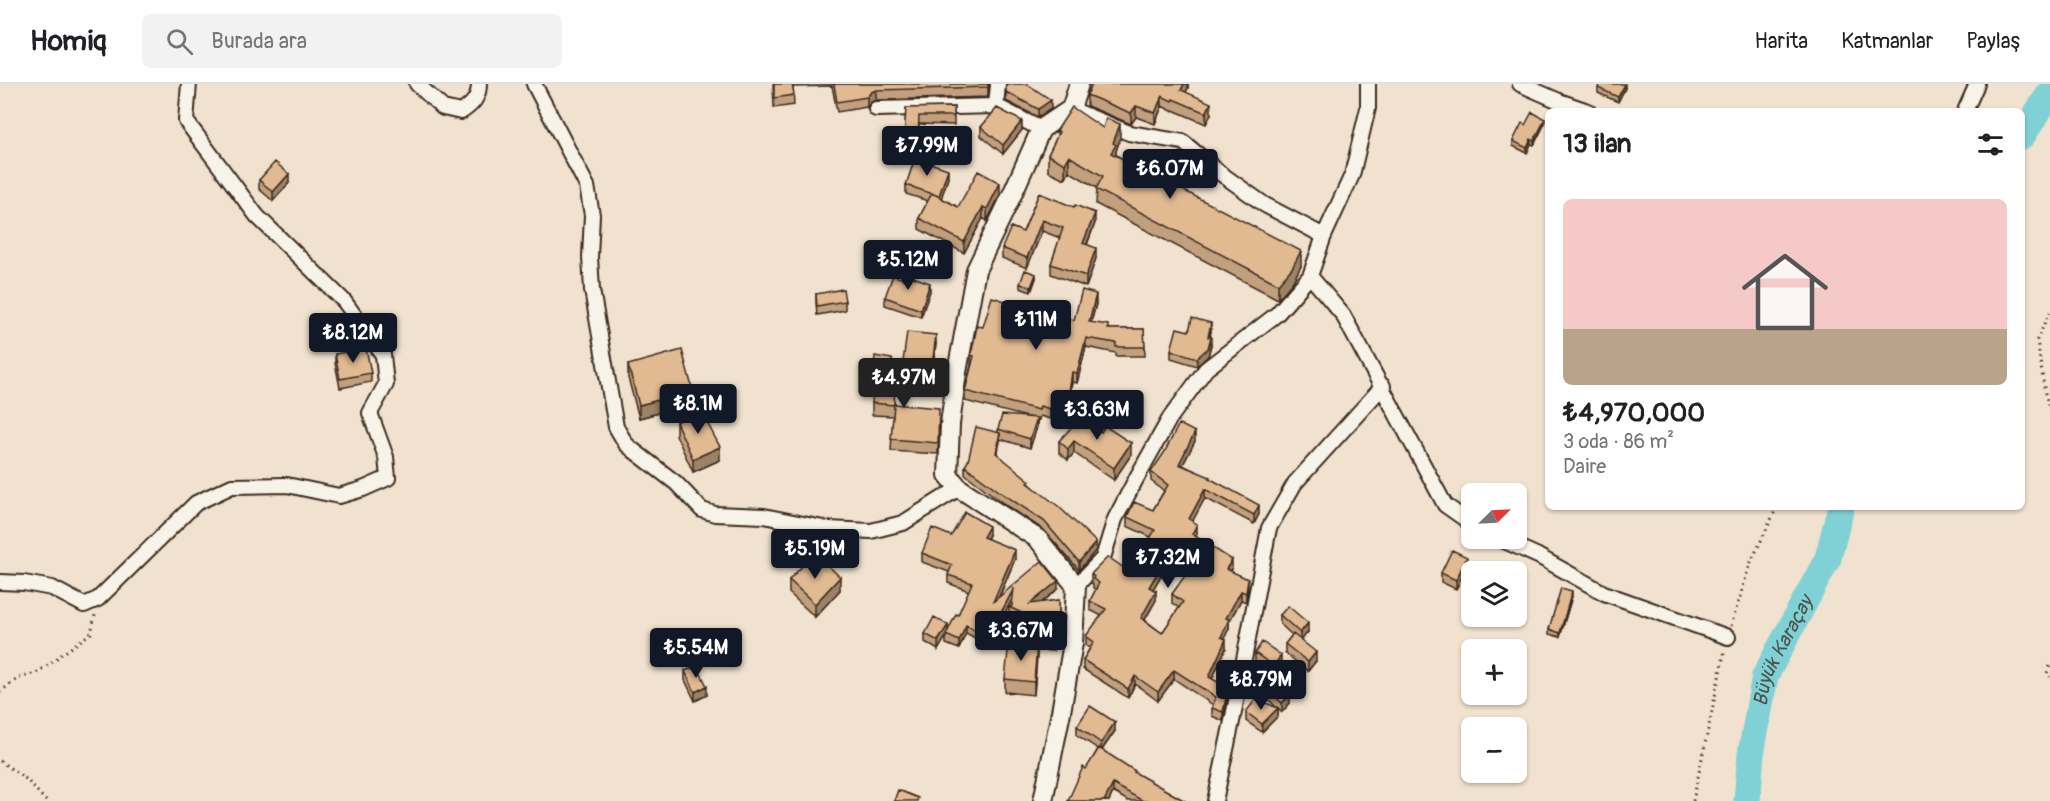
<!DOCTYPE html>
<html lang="tr">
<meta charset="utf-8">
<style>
:root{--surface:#fff;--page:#f2f2f2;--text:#202124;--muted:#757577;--line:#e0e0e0;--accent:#111827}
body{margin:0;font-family:Pangolin,sans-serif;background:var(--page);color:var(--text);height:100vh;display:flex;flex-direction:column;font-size:22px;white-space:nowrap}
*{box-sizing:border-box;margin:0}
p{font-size:20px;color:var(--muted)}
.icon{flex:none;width:33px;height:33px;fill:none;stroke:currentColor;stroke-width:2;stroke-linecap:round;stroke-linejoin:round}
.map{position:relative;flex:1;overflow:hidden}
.drawer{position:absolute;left:1545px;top:24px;width:480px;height:402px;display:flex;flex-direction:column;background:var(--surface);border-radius:9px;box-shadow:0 2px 4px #0004}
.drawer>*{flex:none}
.needle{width:39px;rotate:66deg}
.tools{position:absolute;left:1461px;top:399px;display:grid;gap:12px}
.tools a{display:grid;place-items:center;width:66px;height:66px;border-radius:9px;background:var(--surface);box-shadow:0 2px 4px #0004;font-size:30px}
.price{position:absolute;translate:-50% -51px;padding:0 14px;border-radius:6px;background:var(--accent);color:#fff;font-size:20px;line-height:39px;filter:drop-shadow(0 2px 3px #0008)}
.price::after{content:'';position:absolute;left:50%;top:36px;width:18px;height:14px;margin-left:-9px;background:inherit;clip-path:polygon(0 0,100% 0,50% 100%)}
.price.on{background:#222;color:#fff}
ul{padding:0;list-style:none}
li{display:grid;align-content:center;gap:12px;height:318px;padding:0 18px}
li span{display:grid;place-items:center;height:186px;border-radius:9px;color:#555}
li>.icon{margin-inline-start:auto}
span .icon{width:108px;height:108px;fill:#fffc;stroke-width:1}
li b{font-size:26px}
h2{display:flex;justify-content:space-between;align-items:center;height:72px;padding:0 18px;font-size:26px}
header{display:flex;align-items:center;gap:36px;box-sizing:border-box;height:84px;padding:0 30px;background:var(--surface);border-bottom:2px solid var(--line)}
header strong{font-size:28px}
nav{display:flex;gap:33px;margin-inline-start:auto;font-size:21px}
.search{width:420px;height:54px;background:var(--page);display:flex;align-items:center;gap:15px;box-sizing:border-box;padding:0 21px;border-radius:9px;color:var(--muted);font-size:22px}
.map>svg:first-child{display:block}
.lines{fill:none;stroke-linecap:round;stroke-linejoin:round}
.river{stroke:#80d1d6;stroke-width:27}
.minor-casing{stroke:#3b2a1e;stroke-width:18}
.tertiary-casing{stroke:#3b2a1e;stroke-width:22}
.path{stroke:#3b2a1e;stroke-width:3;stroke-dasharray:1.5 4.5;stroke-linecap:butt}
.minor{stroke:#f7f3e8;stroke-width:14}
.tertiary{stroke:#f7f3e8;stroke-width:18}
.wall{fill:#c2a07e;stroke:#3b2a1e;stroke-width:1.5;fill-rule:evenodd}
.shaded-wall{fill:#9e8266;stroke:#3b2a1e;stroke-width:1.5}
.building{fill:#e1ba92;stroke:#3b2a1e;stroke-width:1.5;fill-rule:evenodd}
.labels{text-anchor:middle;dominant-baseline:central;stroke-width:5;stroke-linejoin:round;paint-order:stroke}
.water-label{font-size:20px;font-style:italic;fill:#4c544c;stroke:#f7f3e8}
</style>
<header>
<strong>Homiq</strong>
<div class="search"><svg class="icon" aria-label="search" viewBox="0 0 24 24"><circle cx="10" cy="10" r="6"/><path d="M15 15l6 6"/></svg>Burada ara</div>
<nav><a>Harita</a><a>Katmanlar</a><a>Paylaş</a></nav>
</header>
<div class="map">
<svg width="2050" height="717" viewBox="0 0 2050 717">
<rect width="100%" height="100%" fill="#f0e2ce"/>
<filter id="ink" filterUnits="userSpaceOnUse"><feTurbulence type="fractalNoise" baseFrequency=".0167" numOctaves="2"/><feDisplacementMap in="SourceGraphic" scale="12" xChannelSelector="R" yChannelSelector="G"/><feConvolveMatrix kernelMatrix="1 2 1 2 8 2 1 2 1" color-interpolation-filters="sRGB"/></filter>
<g filter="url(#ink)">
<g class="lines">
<!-- river -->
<g class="river">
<path d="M2022 52 2050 9"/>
<path id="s1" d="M1747 717 1751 670 1765 592 1828 474 1841 423"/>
</g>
<!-- minor casing -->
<g class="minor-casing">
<path id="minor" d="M417 0 443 24 461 28C472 21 479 14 479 0
M534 0 587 102 592 131 590 173 592 206 616 343 626 360 633 366 676 399 702 426 715 430 764 432 828 445 871 447 903 439 959 404
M998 0 996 22 1041 45
M1520 0 1559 17 1588 27
M876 25 996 22
M1071 25 1129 49 1183 58 1220 89 1265 121 1324 152
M1965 27 1977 0
M1310 192 1343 231 1445 421 1472 440
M1498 454 1538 472 1604 509 1728 553
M0 498 24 499 52 504 84 521 98 515 196 419 232 402 287 401 339 412 363 405 388 394 386 373 370 329 386 300 383 271 344 217 257 132 186 37 189 0
M1076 502 1103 474 1115 435 1136 395 1170 334 1206 285 1277 230 1310 192 1324 152 1352 91 1368 24V0
M1215 717 1234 628 1269 444 1295 399 1383 302"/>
</g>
<!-- tertiary casing -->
<g class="tertiary-casing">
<path id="tertiary" d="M1043 717 1061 628 1073 559 1076 502 1038 455 959 404 948 391 950 340 957 288 976 186 1011 113 1041 45 1071 25 1079 0"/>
</g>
<!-- path -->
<path class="path" d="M2050 228 2037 256 2045 309 2050 326
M1731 542 1750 480 1777 423
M2050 582 2047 589 2050 593
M0 608 17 595 38 588 91 549 95 531
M0 677 26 695 46 717
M1693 717 1725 565"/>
<!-- minor -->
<use href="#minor" class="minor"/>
<!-- tertiary -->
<use href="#tertiary" class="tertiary"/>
</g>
<!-- wall -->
<path class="wall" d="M773 0H990L988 13 876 16 871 18 867 23 837 28 832 2 793 3 794 21 774 24Z
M1188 0V4L1186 8 1211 30 1206 40 1173 26 1172 27 1162 22 1155 40 1136 33 1131 40 1087 22V11Z
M1598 4H1625L1618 18 1598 9Z
M1006 8 1051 25 1038 33 1006 17Z
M954 23V41L919 40 918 64 904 63 906 24Z
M1545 39 1534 61 1531 60 1527 69 1513 62V57L1525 41Z
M981 43 1022 46 1003 70 981 52Z
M1057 46 1120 55 1116 67V71L1301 182 1292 199 1278 215 1096 120 1097 104 1069 87 1065 95 1048 87V71L1057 53Z
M948 94 941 114 958 123 1000 111 987 137 983 134 964 169 919 145V134L928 117 906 110V101Z
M259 96 289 99 273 117 259 105Z
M1039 109 1095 139 1087 161 1096 174 1086 203 1051 190V180L1060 154 1042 147 1027 184 1002 174V164L1023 148Z
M1036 194 1031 208 1020 204V200Z
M903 195 930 207 921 233 885 221V213Z
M816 210 845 217V226L817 231 816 219Z
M1096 220 1091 238 1108 245H1144L1145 272H1116V269L1086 263 1077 299 1072 298 1069 318 1056 316 1050 335 1040 332 1039 336 1037 335V343L1030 364 1000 355 997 370 1030 400 1096 466 1079 486 1044 446 1003 419 965 390V382L998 349V345L1031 334 965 317V307L971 281V271L983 243 1015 222 1074 236Z
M1189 247H1211L1210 253 1211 261 1208 272 1197 282 1171 274V266Z
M936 260 932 291 903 287V278Z
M335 270 371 289V298L340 304 335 279Z
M628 281 693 320 639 334 628 294Z
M892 286 889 305 895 320 939 335 938 370 891 367 893 332 872 331V319Z
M676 338 720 376 693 388 676 351Z
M1101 348 1131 371 1114 396 1074 369 1068 376 1059 369V357Z
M1195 357 1183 381 1210 395 1259 430 1254 440 1205 414 1192 437 1197 449 1195 452 1232 485 1230 487 1248 504 1246 518 1241 516 1229 538V544L1224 554 1226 564 1212 595 1228 613 1223 637 1212 632V624L1213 621 1174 595 1158 617 1135 600 1128 614 1083 585V576L1090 564 1086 561V552L1102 532 1090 526V517L1096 505 1093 504V500L1091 499V490L1130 488 1151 453 1127 442V433L1153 426 1164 407 1151 397V388ZM1169 478 1187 490 1172 510V519L1179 524 1162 549 1145 536 1156 516 1153 505Z
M989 451 987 454 1015 475 999 514 1058 505 1043 518 1059 516V546H1054L1053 567 1037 566 1034 611 1005 608V595L1028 560V540L1009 531V523L1012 522 1013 514 988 561 966 549 959 565 946 560V552L938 566 925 558V550L948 548 958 531 969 507 948 499V491L949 488 922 478V469L951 452Z
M1467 482 1456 505 1441 498V489Z
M789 496 840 506 815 533 789 509Z
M1572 512 1560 553 1549 550V545Z
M1280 531 1308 548 1301 556 1316 577 1308 587 1285 569V560L1292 551 1280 540Z
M1255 569 1281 580 1274 591 1255 578Z
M685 587 707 611 695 617 685 596Z
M1257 595 1290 619 1282 628 1278 624V632L1262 648 1246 637V628L1276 623 1257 604Z
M1077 642 1115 647 1102 666 1135 689 1185 717H1128L1113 708 1109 717H1068L1098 665 1077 651Z"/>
<!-- shaded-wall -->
<path class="shaded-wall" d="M988 0H990L988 13Z
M1184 0H1188V4L1181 17V6Z
M1625 0V4L1618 18V13Z
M876 6V16L871 18 867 23V13L871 8Z
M1162 12V22L1155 40V29Z
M1051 16V25L1038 33V25Z
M1211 19V30L1206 40V29Z
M1136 22V33L1131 40V29Z
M1545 35V39L1534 61V57Z
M1022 37V46L1003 70V61Z
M1120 40V55L1116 67V76L1111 69 1113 59Z
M1531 55V60L1527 69V64Z
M1069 72V87L1065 95V80Z
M948 85V94L939 121V112Z
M289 90V99L273 117V108Z
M1000 99V111L987 137V125Z
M983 123V134L964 169V158Z
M1095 129V139L1083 170V159Z
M1042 136V147L1027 184V174Z
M1096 164V174L1086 203V192Z
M1301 167V182L1292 199 1278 215V200Z
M1036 190V194L1031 208V203Z
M930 199V207L921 233V226Z
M1096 210V220L1089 247V238Z
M1211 239V247L1208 261V253Z
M936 251V260L932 291V282Z
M1211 253V261L1208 272 1197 282V274Z
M1086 254V263L1077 299V289Z
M892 275V286L888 316V304Z
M1072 288V298L1069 318V308Z
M693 307V320L639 334V321Z
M1056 307V316L1050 335V325Z
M1037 334V343L1030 364V355Z
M1195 348V357L1179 388V380Z
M1000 349V358L996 377V369Z
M1074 357V369L1068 376V365Z
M1131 359V371L1114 396V384Z
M720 363V376L693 388V375Z
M1205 405V414L1189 444V435Z
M1259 421V430L1254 440V431Z
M1197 440V449L1192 459V450Z
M989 442V451L983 461V453Z
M1096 458V466L1079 486V478Z
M1015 466V475L993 527V518Z
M1169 469V478L1149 512V503Z
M1467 473V482L1456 505V496Z
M1232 476V485L1226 494V485Z
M840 493V506L815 533V520Z
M1248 495V504L1246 518V509Z
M1058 497V505L1030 528V520Z
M1014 504V512L988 561V553Z
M1156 507V516L1141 542V534Z
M1241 507V516L1229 538V544L1221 562V553L1226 534Z
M1572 507V512L1560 553V549Z
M1308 539V548L1300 557V549Z
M948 541V550L938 566V557Z
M966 541V549L959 565V557Z
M1226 555V564L1209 602V593Z
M1037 561V574L1034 611V598Z
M1316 568V577L1308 587V578Z
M1281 571V580L1274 591V582Z
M1174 586V595L1158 617V608Z
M1135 592V600L1128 614V605Z
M707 602V611L695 617V608Z
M1228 604V613L1223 637V628Z
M1290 611V619L1282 628V619Z
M1278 624V632L1262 648V640Z
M1115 638V647L1101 667V659Z
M1113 700V708L1109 717H1104Z"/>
<!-- building -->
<path class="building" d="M774 0H792L794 11 774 14Z
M834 0H988V3L876 6 871 8 867 13 837 18Z
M1006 0H1027L1051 16 1038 25 1006 8Z
M1092 0H1184L1181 6 1211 19 1206 29 1173 15 1172 17 1162 12 1155 29 1136 22 1131 29 1087 11Z
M1600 0H1625L1618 13 1598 4Z
M954 23V32H919L918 55 904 54 906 24Z
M1072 23 1103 44 1106 34 1120 40 1113 59 1116 61 1111 69 1301 167 1292 184 1278 200 1096 105 1103 92 1069 72 1065 80 1048 71 1059 48 1057 46Z
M997 24 1022 37 1003 61 981 43Z
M1532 28 1545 35 1534 57 1531 55 1527 64 1513 57 1522 39 1525 41Z
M915 74 948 85 939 112 906 101Z
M275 78 289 90 273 108 259 96Z
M978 87 1000 99 987 125 983 123 964 158 919 134 932 109 958 123Z
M1039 109 1074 123 1075 121 1095 129 1083 159 1096 164 1086 192 1051 180 1063 144 1042 136 1027 174 1002 164 1011 143 1023 148Z
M1025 186 1036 190 1031 203 1020 200Z
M905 190 930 199 921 226 885 213 893 191 903 195Z
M843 205 845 217 817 222 816 210Z
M1082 206 1096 210 1089 238 1108 241V245H1144L1145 263H1116V259L1086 254 1077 289 1072 288 1069 308 1056 307 1050 325 1040 322 1039 326 965 307 974 272 971 271 977 242 983 243 992 213 1015 220V221L1074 236Z
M1192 234 1211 239 1208 253H1211L1208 264 1197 274 1171 266 1177 244 1189 247Z
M907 248 936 251 932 282 903 278Z
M366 264 371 289 340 295 335 270Z
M682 266 693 307 639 321 628 281Z
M875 272 892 275 888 304 895 305 894 320 939 324 938 359 891 355 894 321 872 319Z
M701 327 720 363 693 375 676 338Z
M1002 331 1037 334 1030 355 998 345Z
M1080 334H1085L1101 348 1105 342 1131 359 1114 384 1074 357 1068 365 1059 357Z
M1179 340 1195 348 1179 380 1210 393 1209 394 1259 421 1254 431 1205 405 1189 435 1197 440 1192 450 1232 476 1226 485 1248 495 1246 509 1241 507 1226 534 1229 535 1221 553 1226 555 1209 593 1228 604 1223 628 1212 624 1216 613 1174 586 1158 608 1135 592 1128 605 1083 576 1094 558 1086 552 1106 525 1090 517 1099 499 1093 495 1094 493 1091 490 1108 473 1130 488 1155 446 1127 433 1134 418 1153 426 1168 401 1151 388 1164 369ZM1169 469 1191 483 1172 510 1183 518 1162 549 1141 534 1156 507 1149 503Z
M976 343 1000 349 996 369 1030 397 1028 399 1058 422 1096 458 1079 478 1044 437 1003 410 965 382 968 377Z
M965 428 989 442 983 453 1015 466 993 518 1042 477 1058 497 1030 520 1059 516V538H1054L1053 558 1028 557V532L1009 523 1012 522 1014 504 988 553 966 541 959 557 946 551 956 530 958 531 972 499 948 491 952 481 922 469 932 444 951 452Z
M1452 466 1467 473 1456 496 1441 489Z
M819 473 840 493 815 520 789 496 806 478 810 483Z
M1561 504 1572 507 1560 549 1549 545Z
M1288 522 1308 539 1300 549 1280 531Z
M934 533 948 541 938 557 925 550Z
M1293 550 1316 568 1308 578 1285 560Z
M1009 558 1037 561 1034 598 1005 595Z
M1262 558 1281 571 1274 582 1255 569Z
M697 582 707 602 695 608 685 587Z
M1265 587 1290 611 1282 619 1257 595Z
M1256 615 1278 624 1262 640 1246 628Z
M1090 622 1115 638 1101 659 1077 642Z
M1099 664 1135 687 1134 688 1185 717H1143L1113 700 1104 717H1068L1083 683 1086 685Z
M898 706 918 714 917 717H894Z"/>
</g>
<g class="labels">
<!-- water labels -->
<g class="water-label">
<text stroke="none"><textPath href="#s1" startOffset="156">Büyük Karaçay</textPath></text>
</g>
</g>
</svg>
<div class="tools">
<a><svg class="needle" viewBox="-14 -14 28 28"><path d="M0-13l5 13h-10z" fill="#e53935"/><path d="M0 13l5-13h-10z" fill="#757577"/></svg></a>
<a><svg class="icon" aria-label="layers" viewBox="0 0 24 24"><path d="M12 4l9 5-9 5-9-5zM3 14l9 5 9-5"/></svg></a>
<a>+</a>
<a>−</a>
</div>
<b class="price" style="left:927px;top:93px">₺7.99M</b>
<b class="price" style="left:1170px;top:116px">₺6.07M</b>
<b class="price" style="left:908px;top:207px">₺5.12M</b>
<b class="price" style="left:1036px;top:267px">₺11M</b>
<b class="price" style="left:353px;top:280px">₺8.12M</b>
<b class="price on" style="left:904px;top:325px">₺4.97M</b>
<b class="price" style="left:698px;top:351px">₺8.1M</b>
<b class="price" style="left:1097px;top:357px">₺3.63M</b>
<b class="price" style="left:815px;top:496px">₺5.19M</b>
<b class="price" style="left:1168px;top:505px">₺7.32M</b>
<b class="price" style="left:1021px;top:578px">₺3.67M</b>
<b class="price" style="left:696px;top:595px">₺5.54M</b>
<b class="price" style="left:1261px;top:627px">₺8.79M</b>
<section class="drawer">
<h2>13 ilan<svg class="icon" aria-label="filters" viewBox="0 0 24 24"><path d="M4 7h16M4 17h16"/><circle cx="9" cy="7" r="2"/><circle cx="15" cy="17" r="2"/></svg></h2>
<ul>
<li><span style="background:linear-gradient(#f6c9c9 70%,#b9a48a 0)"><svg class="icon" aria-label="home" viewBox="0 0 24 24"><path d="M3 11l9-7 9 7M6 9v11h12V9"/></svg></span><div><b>₺4,970,000</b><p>3 oda · 86 m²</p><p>Daire</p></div></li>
</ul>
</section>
</div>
